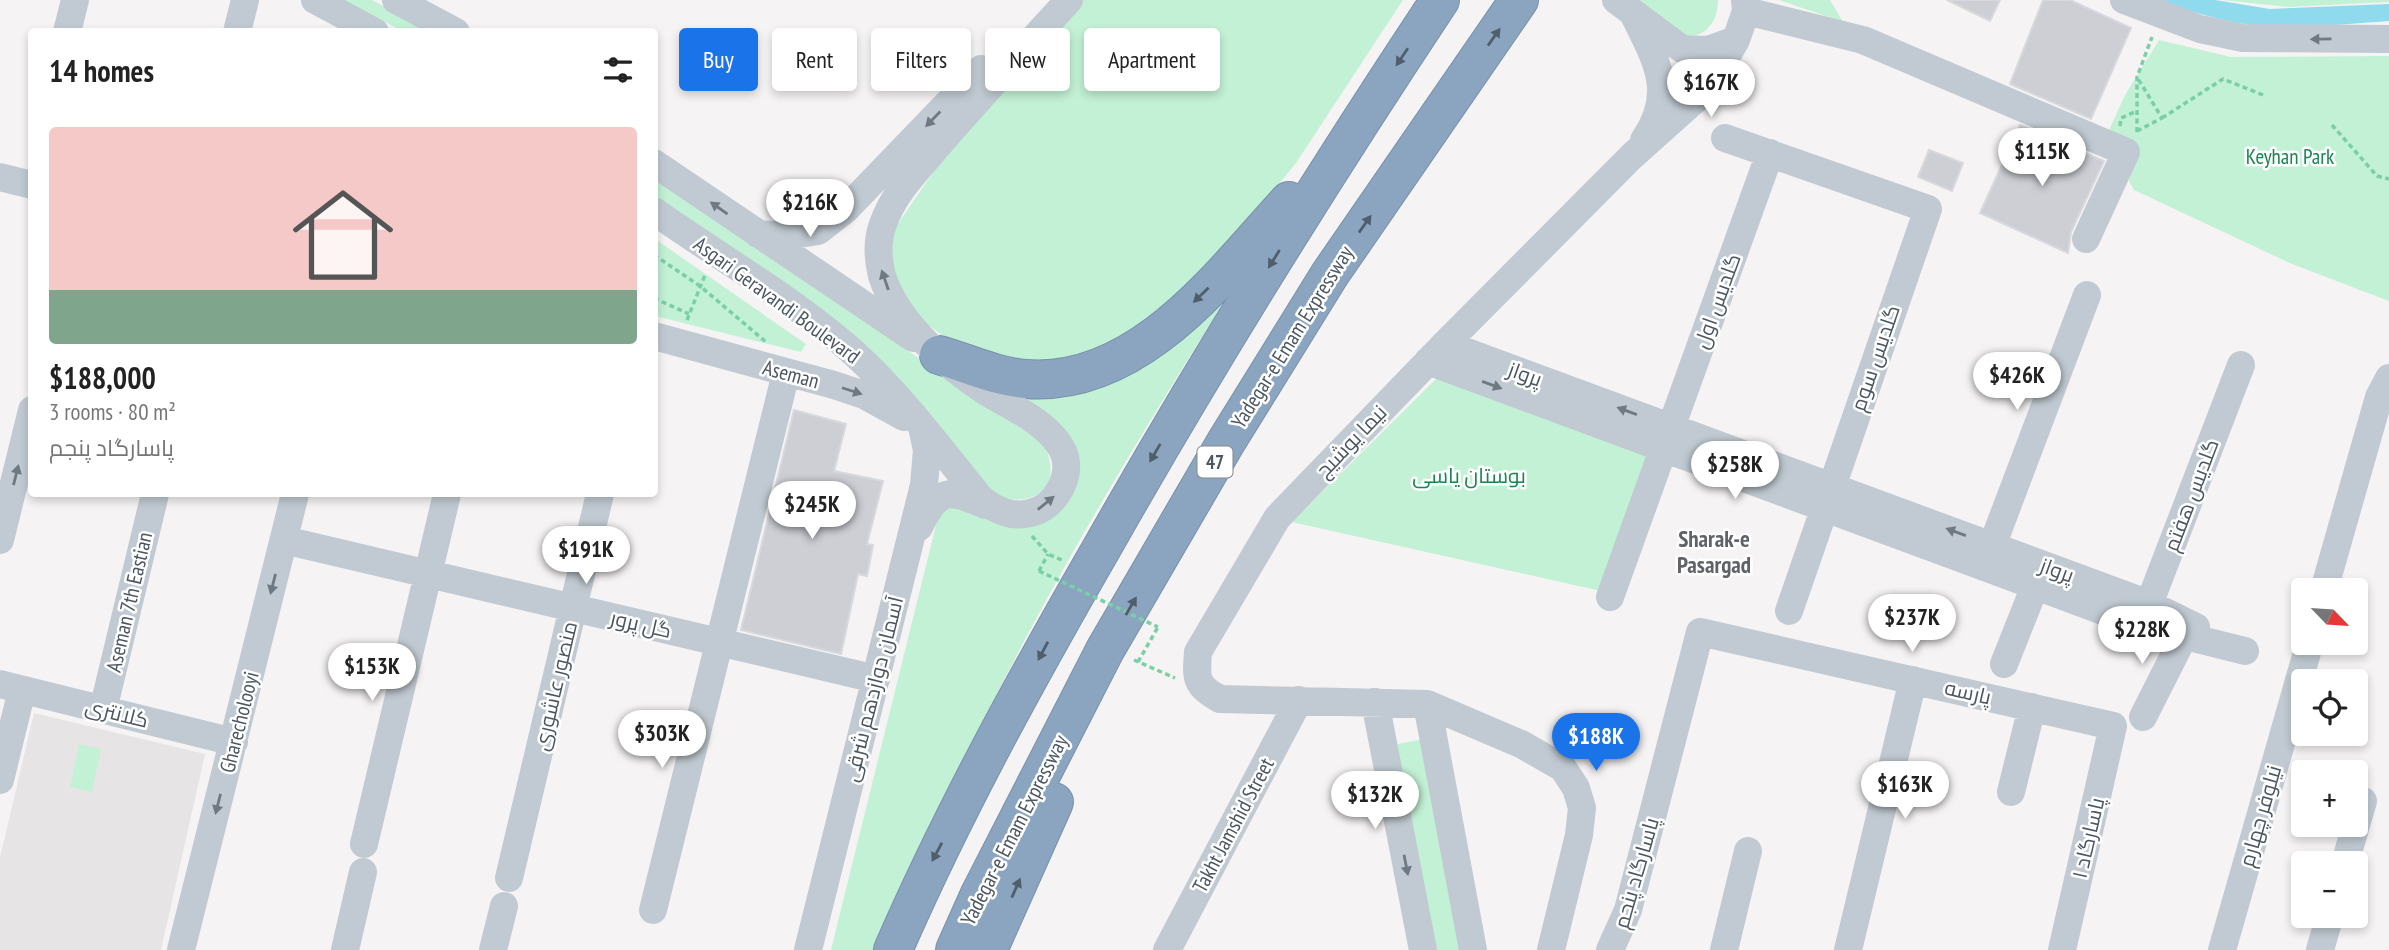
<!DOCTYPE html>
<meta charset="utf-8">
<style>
:root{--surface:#fff;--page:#f6f6f6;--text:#222;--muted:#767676;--accent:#1a73e8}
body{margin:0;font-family:"PT Sans Narrow",Cairo,sans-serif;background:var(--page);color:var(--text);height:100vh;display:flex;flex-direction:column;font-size:26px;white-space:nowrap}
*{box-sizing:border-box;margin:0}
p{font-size:23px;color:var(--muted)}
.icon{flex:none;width:38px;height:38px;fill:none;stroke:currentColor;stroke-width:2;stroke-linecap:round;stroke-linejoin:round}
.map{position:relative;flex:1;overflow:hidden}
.drawer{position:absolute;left:28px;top:28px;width:630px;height:469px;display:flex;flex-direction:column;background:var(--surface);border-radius:7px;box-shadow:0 4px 10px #0003}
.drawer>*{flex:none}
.top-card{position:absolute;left:679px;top:28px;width:665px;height:63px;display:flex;gap:14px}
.needle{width:46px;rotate:115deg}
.fabs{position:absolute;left:2291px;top:578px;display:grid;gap:14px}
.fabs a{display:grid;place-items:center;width:77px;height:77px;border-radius:7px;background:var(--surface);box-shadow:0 4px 10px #0003;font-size:35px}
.price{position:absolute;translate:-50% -60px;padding:0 16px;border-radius:24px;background:#fff;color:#222;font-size:23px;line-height:46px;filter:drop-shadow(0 2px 4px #0008)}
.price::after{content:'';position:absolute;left:50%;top:42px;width:21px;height:16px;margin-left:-10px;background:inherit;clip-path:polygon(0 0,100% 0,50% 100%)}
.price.active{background:var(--accent);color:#fff}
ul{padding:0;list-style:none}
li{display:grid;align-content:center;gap:14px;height:371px;padding:0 21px}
li span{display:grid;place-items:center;height:217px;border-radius:7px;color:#555}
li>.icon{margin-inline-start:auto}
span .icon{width:126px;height:126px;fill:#fffc;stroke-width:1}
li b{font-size:30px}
h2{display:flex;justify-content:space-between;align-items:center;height:84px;padding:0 21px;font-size:30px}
.chip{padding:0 24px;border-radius:7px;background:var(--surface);box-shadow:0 4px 10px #0003;font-size:24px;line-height:63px}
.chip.active{background:var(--accent);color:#fff}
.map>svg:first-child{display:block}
.education{fill:#e6e4e5}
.green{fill:#c3f1d5}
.water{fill:#90daee}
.building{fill:#cdcfd5;stroke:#d7d9de;stroke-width:2}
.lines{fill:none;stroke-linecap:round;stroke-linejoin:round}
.highway-casing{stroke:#7690ad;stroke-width:40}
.path{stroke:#7ad0a6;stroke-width:3.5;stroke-dasharray:5 3.5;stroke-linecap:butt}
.minor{stroke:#c1cad2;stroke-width:28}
.highway{stroke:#8ba5c1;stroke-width:38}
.path-bridge{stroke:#7ad0a6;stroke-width:3.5;stroke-dasharray:5 3.5;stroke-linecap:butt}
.oneway{fill:#505e6b}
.oneway2{fill:#6e7983}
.labels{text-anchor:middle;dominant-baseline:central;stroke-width:5;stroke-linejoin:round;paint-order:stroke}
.shield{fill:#fff;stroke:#808990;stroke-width:2}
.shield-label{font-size:19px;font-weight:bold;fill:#4a5661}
.park-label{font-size:21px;fill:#17864f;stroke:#fff}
.street-label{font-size:21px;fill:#4a5661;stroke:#fff}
.neighbourhood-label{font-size:23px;font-weight:bold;fill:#5f6368;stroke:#fff}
</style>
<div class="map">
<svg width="2389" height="950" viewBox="0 0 2389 950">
<rect width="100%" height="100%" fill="#f5f3f3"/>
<!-- education -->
<path class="education" d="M34 713 205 754 161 950H0V858Z"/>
<!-- green -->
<path class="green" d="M341 0H372L430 31H403Z
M1081 0H1403L1296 163 1228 247 1131 336 1048 373 946 338 912 313 900 299 890 256 893 231 938 165Z
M1638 0H1718C1718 11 1715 22 1706 30 1683 49 1656 14 1638 0Z
M1779 0H1830L1843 22Z
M2223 0H2389V2L2288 7Z
M2159 40 2231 57 2389 56V301L2292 264 2134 190 2129 181 2133 152 2105 139 2125 95Z
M654 177 1044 444C1063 484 1038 509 997 496L736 252 655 196Z
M655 239 806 344 801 352 655 316Z
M1241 274C1168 391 1095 508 1030 630 974 735 923 842 873 950H831L939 513 948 505 996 522 1073 488 1012 399 1024 387Z
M1442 373 1649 457 1601 591 1292 522Z
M1424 739 1464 950H1432L1393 745Z
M79 744 101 749 92 792 70 787Z"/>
<!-- water -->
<path class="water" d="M2156 0H2215L2270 9 2389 4V21C2344 24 2297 30 2252 25 2219 21 2187 10 2156 0Z"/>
<!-- building -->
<path class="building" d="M1947 0H2000L1990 21Z
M2043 0H2070L2131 28 2091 119 2010 84Z
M2020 125 2104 161 2071 232 2068 253 1980 213Z
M1929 150 1963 163 1952 191 1918 177Z
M794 410 846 424 834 471 883 481 867 544 873 545 867 576 858 574 841 654 741 630Z"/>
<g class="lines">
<!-- highway casing -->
<g class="highway-casing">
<path id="highway" d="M939 355C967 363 997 377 1026 379 1139 388 1221 275 1289 201
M893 950C954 810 1028 676 1104 544 1209 359 1322 178 1440 0
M955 950 980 894 1105 650 1226 442 1330 274 1519 0
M988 950 1054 802"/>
</g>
<!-- path -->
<path class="path" d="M2162 118 2223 79 2263 95
M2332 125 2377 176 2389 179
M2120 126 2121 118 2137 111
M2137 131 2162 118 2137 77
M2137 132V77L2152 37
M654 255 700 286 766 342
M654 298 689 314
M687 320 705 275
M1032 536 1048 554 1064 561
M1039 571 1048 554
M1134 660 1175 678
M1138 662 1158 627"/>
<!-- minor -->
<path class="minor" d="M315 0 375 32
M396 0 456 32
M1616 0 1682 49 1708 50 1736 40
M2124 0 2200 29 2243 38 2389 39
M1746 11 1863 40 2126 152 2086 239
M1634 15C1656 60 1677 93 1644 140
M67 32 75 0
M237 32 245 0
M1725 138 1928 209 1789 611
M654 163 913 338
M0 177 32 185
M654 211C720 258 795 300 855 354 902 397 941 450 981 499 996 510 1011 518 1030 513 1055 508 1074 475 1063 451 1050 424 1012 407 988 393 948 367 897 323 882 276 878 260 877 240 883 224 894 192 920 167 941 142 983 94 1026 47 1069 0
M758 234 788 236 818 231 845 210 981 69
M654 336 834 385 864 395 904 417
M1445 344 2149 604 2196 627
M1428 361 2141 625 2245 651
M919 527C939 487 948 489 985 505
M0 540 32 410
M284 540 876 679
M1992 546 2087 295
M2324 590 2379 397 2389 378
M1610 597 1770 153
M2143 620 2241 365
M2004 664 2035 586
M0 684 234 742
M1375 702 1423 950
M1427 704 1473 950
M103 710 155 494
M2143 717 2184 636
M0 780 22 690
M2011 792 2032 707
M364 844 447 494
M2345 863 2363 801
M509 878 600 494
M653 910 786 373
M181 950 295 494
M345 950 363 872
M493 950 504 906
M808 950 924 485 927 450 922 427
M1167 950 1299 700
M1551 950 1579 835 1582 808 1576 788 1563 768 1521 744 1427 704 1220 699C1195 686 1196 678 1198 652L1277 518 1445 344 1632 156 1708 88 1736 40 1746 11 1745 0
M1610 950 1628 910 1700 632 2113 726 2062 950
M1724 950 1748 851
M1848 950 1913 680
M2222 950 2310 642
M2320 950 2330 915"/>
<!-- highway -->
<use href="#highway" class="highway"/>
<!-- path-bridge -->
<path class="path-bridge" d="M1039 571 1158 627"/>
</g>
<!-- one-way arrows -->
<defs><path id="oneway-solid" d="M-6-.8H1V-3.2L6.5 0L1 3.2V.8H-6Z" transform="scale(1.75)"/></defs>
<g class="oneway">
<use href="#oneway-solid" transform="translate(1494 37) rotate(-55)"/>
<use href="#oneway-solid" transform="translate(1402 57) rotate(124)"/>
<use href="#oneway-solid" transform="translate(1365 224) rotate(-55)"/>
<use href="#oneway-solid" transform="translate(1274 259) rotate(122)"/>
<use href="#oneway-solid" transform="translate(1201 295) rotate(136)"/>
<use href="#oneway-solid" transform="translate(1155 453) rotate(120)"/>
<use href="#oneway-solid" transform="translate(1131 606) rotate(-60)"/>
<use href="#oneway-solid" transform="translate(1043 651) rotate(118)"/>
<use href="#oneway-solid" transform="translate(937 852) rotate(118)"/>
<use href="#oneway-solid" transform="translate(1016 888) rotate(-66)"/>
</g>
<g class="oneway2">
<use href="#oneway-solid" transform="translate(2321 39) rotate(179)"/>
<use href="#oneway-solid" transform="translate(933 119) rotate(134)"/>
<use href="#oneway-solid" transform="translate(719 208) rotate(-145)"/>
<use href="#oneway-solid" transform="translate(885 280) rotate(-109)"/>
<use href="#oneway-solid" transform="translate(1492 385) rotate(20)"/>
<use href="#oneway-solid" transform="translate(852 391) rotate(18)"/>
<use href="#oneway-solid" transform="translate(1627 411) rotate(-160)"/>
<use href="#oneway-solid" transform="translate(16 475) rotate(-76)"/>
<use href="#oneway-solid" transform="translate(1046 503) rotate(-39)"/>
<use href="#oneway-solid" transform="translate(1956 532) rotate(-160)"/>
<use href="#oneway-solid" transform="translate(273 584) rotate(104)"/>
<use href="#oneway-solid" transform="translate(218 804) rotate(104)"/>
<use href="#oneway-solid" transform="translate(1406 865) rotate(79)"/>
</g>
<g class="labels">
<!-- shield labels -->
<rect class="shield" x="1197.5" y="446.5" width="35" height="31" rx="5"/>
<g class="shield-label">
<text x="1215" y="462">47</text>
</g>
<!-- park labels -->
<g class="park-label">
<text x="2290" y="156">Keyhan Park</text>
<text x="1469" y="475">بوستان یاسی</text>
</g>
<!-- street labels -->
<g class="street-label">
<text transform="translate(777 300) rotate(36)">Asgari Geravandi Boulevard</text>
<text transform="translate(1717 301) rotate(-70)">گلدیس اول</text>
<text transform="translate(1292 337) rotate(-58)">Yadegar-e Emam Expressway</text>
<text transform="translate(1875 358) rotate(-71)">گلدیس سوم</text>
<text transform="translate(791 374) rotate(15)">Aseman</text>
<text transform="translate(1525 374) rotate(20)">پرواز</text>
<text transform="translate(1351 441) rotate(-46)">نیما یوشیج</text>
<text transform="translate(2191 495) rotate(-69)">گلدیس هفتم</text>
<text transform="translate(2057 570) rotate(20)">پرواز</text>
<text transform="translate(129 602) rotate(-77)">Aseman 7th Eastian</text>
<text transform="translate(641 624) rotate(13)">گل پرور</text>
<text transform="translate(555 686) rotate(-77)">منصور عاشوری</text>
<text transform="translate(873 689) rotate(-76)">آسمان دوازدهم شرقی</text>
<text transform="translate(1968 692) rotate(13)">پارسه</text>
<text transform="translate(117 713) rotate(14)">کلانتری</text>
<text transform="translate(239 722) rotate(-76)">Gharecholooyi</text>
<text transform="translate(2260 816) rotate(-74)">نیلوفر چهارم</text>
<text transform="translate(1233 825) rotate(-62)">Takht Jamshid Street</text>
<text transform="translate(1014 830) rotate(-63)">Yadegar-e Emam Expressway</text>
<text transform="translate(2088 838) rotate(-77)">پاسارگاد ۱</text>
<text transform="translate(1636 873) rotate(-74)">پاسارگاد پنجم</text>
</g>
<!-- neighbourhood labels -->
<g class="neighbourhood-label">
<text x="1714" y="538">Sharak-e<tspan x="1714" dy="26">Pasargad</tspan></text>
</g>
</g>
</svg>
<div class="fabs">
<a><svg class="needle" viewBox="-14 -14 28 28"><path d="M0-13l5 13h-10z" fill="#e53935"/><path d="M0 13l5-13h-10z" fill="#767676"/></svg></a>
<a><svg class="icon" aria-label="locate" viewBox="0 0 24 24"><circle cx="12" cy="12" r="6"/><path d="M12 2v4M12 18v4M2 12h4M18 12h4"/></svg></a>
<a>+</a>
<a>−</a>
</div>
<b class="price" style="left:1711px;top:119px">$167K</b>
<b class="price" style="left:2042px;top:188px">$115K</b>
<b class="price" style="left:810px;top:239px">$216K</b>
<b class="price" style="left:2017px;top:412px">$426K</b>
<b class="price" style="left:1735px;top:501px">$258K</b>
<b class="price" style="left:812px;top:541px">$245K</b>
<b class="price" style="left:586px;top:586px">$191K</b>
<b class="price" style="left:1912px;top:654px">$237K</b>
<b class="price" style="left:2142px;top:666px">$228K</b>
<b class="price" style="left:372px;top:703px">$153K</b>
<b class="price" style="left:662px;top:770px">$303K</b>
<b class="price active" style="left:1596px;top:773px">$188K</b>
<b class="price" style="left:1905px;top:821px">$163K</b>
<b class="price" style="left:1375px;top:831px">$132K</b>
<div class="top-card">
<a class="chip active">Buy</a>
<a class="chip">Rent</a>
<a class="chip">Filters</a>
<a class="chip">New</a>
<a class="chip">Apartment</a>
</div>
<section class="drawer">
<h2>14 homes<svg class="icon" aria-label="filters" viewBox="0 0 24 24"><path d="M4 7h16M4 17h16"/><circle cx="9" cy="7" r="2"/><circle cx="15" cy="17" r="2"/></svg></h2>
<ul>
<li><span style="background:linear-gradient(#f6c9c9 75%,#7fa58c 0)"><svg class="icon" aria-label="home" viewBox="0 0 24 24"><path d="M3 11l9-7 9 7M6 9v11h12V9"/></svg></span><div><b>$188,000</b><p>3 rooms · 80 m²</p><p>پاسارگاد پنجم</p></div></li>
</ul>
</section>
</div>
